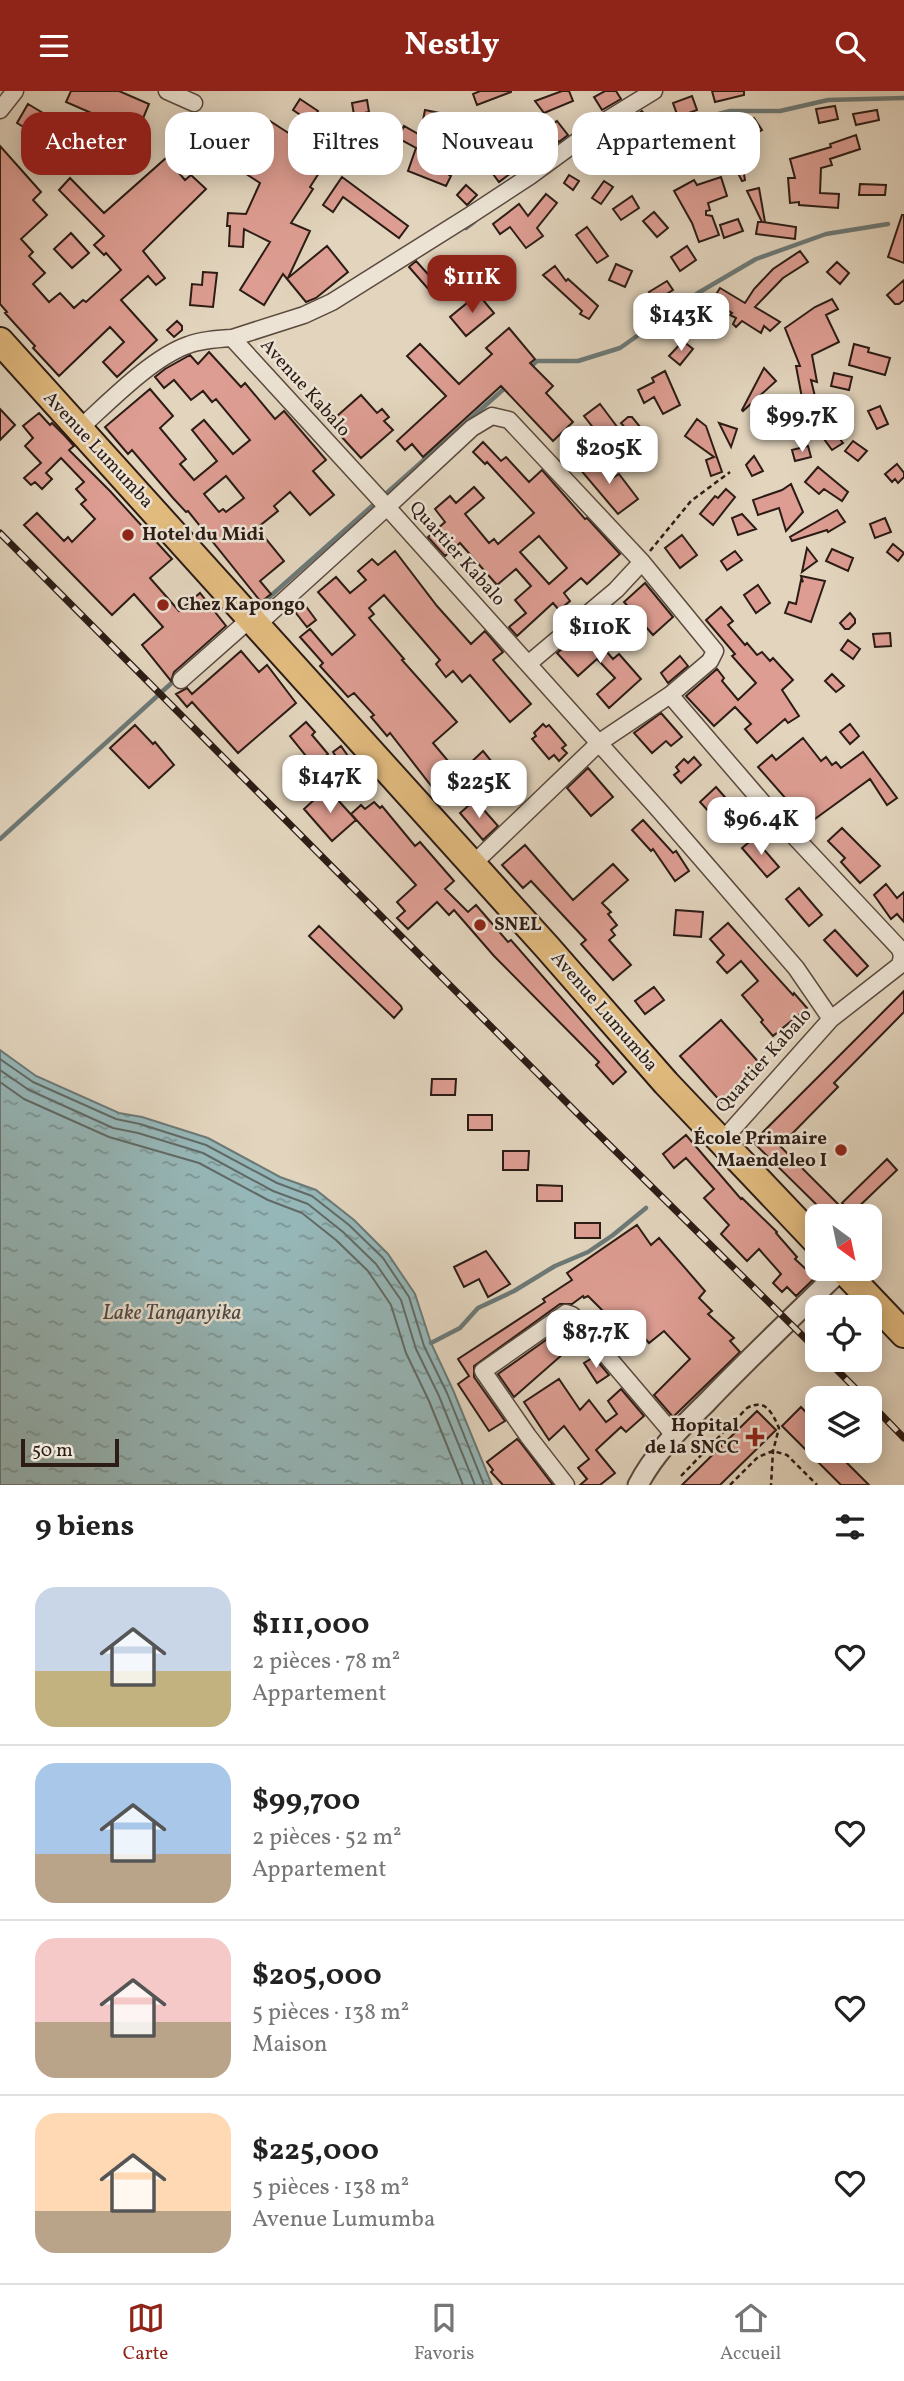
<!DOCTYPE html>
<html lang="fr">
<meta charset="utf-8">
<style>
:root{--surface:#fff;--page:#f6f6f6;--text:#222;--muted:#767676;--line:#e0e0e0;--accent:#8f2418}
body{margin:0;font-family:Vollkorn,serif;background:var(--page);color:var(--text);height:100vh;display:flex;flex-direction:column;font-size:26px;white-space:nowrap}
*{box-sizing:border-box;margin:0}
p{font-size:23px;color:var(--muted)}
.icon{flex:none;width:38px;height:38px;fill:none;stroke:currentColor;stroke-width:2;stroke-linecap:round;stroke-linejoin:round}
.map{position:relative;height:1394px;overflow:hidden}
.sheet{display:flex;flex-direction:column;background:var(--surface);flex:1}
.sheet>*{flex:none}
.guide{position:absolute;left:21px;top:21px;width:863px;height:63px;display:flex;gap:14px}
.needle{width:46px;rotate:147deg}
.tools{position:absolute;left:805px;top:1113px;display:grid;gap:14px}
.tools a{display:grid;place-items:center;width:77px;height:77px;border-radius:14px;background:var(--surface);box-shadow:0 4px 18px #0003;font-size:35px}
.scale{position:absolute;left:21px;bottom:18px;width:98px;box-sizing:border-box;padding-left:7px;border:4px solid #2c1c15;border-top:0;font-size:19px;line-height:24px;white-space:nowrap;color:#2c1c15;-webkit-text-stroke:5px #ece3d4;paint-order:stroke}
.price{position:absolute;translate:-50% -60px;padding:0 16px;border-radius:14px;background:#fff;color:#222;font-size:23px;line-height:46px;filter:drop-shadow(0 2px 4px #0008)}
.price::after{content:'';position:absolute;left:50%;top:42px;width:21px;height:16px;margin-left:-10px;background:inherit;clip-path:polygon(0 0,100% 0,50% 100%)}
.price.active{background:var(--accent);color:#fff}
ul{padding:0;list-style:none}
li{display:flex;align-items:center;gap:21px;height:175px;padding:0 35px}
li+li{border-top:2px solid var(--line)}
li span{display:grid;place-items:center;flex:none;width:196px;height:140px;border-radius:21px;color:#555}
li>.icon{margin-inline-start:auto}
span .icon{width:84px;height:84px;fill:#fffc;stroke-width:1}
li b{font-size:30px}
h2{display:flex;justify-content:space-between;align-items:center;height:84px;padding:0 35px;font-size:30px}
.tag{padding:0 24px;border-radius:21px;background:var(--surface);box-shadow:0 4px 18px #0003;font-size:24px;line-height:63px}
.tag.active{background:var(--accent);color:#fff}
header{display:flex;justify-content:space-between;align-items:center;height:91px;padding:0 35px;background:var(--accent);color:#fff;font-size:32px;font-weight:700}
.tabs{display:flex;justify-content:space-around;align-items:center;height:98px;border-top:2px solid var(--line);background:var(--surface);font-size:19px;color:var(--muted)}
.tabs a{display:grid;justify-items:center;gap:4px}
.tabs .active{color:var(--accent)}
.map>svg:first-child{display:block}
.water{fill:url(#water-ripples);stroke:#6c7977;stroke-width:2}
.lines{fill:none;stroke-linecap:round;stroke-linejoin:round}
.shore{stroke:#616a66;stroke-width:2}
.stream{stroke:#6c7977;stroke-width:4.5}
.building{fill:#dd9d92;stroke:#2c1c15;stroke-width:2;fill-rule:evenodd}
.minor-casing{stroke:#5a4a3f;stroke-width:19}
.tertiary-casing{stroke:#5a4a3f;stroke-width:23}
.trunk-casing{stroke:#2c1c15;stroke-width:30}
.path{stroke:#2c1c15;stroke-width:2.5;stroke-dasharray:5 3.5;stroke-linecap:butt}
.minor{stroke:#ece3d4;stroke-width:16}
.tertiary{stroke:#ece3d4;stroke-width:19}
.trunk{stroke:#e1ba7e;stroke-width:26}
.rail-casing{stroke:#2c1c15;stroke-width:7}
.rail{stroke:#ece3d4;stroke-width:4.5;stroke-dasharray:13;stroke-linecap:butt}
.poi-dot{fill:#8f2418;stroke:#ece3d4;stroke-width:2.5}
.labels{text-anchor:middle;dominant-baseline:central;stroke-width:5;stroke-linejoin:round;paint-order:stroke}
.street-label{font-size:19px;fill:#2c1c15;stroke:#ece3d4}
.poi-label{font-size:19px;font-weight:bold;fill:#2c1c15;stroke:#ece3d4;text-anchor:start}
.water-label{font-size:21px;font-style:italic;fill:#4c4a46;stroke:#ece3d4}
</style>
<header><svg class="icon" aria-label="menu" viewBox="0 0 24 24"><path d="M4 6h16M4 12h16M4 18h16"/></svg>Nestly<svg class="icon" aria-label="search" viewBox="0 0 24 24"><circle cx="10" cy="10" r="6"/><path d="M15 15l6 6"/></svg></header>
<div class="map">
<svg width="904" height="1394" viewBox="0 0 904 1394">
<defs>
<pattern id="water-ripples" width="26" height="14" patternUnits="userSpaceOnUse" patternTransform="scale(1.75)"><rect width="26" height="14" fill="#96b7b8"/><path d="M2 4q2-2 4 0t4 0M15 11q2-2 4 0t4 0" fill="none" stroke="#7b9494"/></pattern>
</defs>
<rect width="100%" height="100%" fill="#e2d4bd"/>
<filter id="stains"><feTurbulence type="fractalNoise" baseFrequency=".00286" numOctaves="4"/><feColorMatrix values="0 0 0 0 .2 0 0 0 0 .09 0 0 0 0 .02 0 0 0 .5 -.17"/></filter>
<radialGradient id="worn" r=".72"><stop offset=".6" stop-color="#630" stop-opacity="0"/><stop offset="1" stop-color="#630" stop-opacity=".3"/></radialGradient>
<!-- water -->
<path class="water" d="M0 959 36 985 119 1022 142 1026 208 1047 280 1086 316 1099 354 1129 388 1163 415 1203 431 1252 453 1299 492 1394H0Z"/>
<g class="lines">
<!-- shore -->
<path class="shore" d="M0 968 33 991 116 1028 140 1033 206 1054 277 1092 312 1105 349 1134 383 1167 409 1206 424 1255 447 1302 484 1394
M0 979 29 999 113 1037 138 1042 203 1062 273 1100 308 1113 343 1141 376 1173 401 1209 416 1258 439 1305 475 1394
M0 991 24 1008 109 1046 199 1072 268 1109 302 1122 336 1149 368 1180 391 1214 406 1262 429 1310 463 1394"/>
<!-- stream -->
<path class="stream" d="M576 60 581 57 612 68 670 36 730 20H780L828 9 904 7
M466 137 474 131
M529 277 537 270H578L620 257 698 202 756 168 826 143 888 133
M256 518 506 296
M0 748 176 588
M431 1252 460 1237 478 1217 514 1200 555 1175 588 1161 613 1144 646 1117"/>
</g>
<!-- building -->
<path class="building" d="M71 0H119L149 13 137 42 66 11Z
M480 0H511V1L477 14 473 3Z
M562 0H569L573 10 544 22 535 10Z
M605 0H616L621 8 602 19 594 6Z
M712 0H744V4L715 11Z
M692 5 697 19 678 26 673 12Z
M300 8 318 20 311 31 293 19Z
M367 9 369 21 354 24 352 12Z
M28 13 43 22 32 41 17 32Z
M835 15 838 28 819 32 816 18Z
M425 19 440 22 436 44 453 45 449 84 451 85 446 95 408 80 416 57 398 47 404 35 420 44Z
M877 19 879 29 856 34 853 23Z
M642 20 655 37 643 46 630 29Z
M754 27 762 39 739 53 745 89 742 90 726 59 724 46Z
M270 30 290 43 289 45 328 68 310 96 313 98 291 132 310 140 288 187 327 155 348 181 316 207 306 211 283 183 264 214 240 199 270 151 244 138 243 156 229 155 230 135H227L228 122 246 123 260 92 226 70 232 62 237 65 244 53 251 58Z
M557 30 568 44 559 51 557 49 544 59 534 47Z
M509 31 516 40 501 51 494 42Z
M354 39 365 49 351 65 340 55Z
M856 44 860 58 830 68 832 74 821 77 820 102 839 103 838 117 799 114V111L790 112 788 87H795L790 68 831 56 830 53Z
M698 53 706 62 690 74 683 65Z
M0 55 41 101 33 109 47 124 21 148 33 161 29 165 45 182 33 193 49 211 60 202 74 217 83 209 86 211 121 179 106 162 104 164 94 154 104 145 59 99 70 87 104 122 166 67 185 89 191 84 206 98 143 160 165 187 156 194 148 185 121 209 157 249 117 286 103 271 124 251 110 236 59 285 33 257 35 255 5 222 7 221 0 213Z
M505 74 511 82 499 91 493 83Z
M569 84 579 90 573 99 564 92Z
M342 86 408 135 399 147 343 106 333 121 323 114Z
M721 86 727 105 708 112 710 119 706 120V124L712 125 719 144 699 151 692 132 674 100 694 89 697 94Z
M604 90 613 96 601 113 592 107Z
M860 93 886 94 885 104H859Z
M466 94 477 104 467 114 457 104Z
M759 97 765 131H763L796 136 795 148 756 143 758 131H762L747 100Z
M546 103 557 112 537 137 543 145 526 157 510 136 500 143 493 133 519 113 528 125Z
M632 105 639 117 621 129 613 118Z
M654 121 668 137 657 146 643 130Z
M902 124H904V172L888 166Z
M738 128 743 140 724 147 720 134Z
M587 136 608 165 597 172 576 144Z
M71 142 89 162 72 177 54 158Z
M687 155 696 169 680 180 671 166Z
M800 160 808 171 783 187 755 216 780 231 770 240 764 235 761 242 742 230 736 236 733 233 736 227 730 224 732 222 712 210 720 197 745 212 754 198 773 178Z
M416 170 438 194 430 200 409 176Z
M837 171 849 182 840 193 827 181Z
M616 173 632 180 625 196 609 189Z
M555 175 566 190 568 188 598 215 589 228 580 223 582 220 543 184Z
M203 181 217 182 213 216 190 214 192 193 202 194Z
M904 189V209L899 213H895L887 204Z
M667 190 673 199 655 210 649 201Z
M478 203 494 222 466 245 450 226Z
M832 208 838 218 826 224 839 251 812 264 817 291 811 289 820 326 809 328 805 323 796 275H800L785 237 815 216Z
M177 230 182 235V239L174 246 167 239Z
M509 237 535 268 530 272 553 295 546 302 573 331 553 350 501 295 423 366 412 353 405 359 397 350 446 305 407 265 420 253 459 293 492 263 486 257Z
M683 250 693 258 680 274 669 265Z
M854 253 869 257 868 261 890 267 885 284 849 274Z
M209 261 241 296 245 292 275 328 284 320 326 369 313 380 334 404 310 424 290 401 274 415 278 420 257 437 284 470 260 490 271 503 261 511 188 420 186 421 173 407 132 359 128 363 105 336 150 298 173 325 160 337 186 368 180 373 194 389 217 370 192 339 204 329 233 363 250 349 216 308 212 311 203 300 191 309 174 289 164 297 155 286 165 278 190 264 198 273ZM226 385 244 407 226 421 223 418 219 421 204 403Z
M764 277 776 290 743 320 742 319Z
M665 280 680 314 663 323 654 306 644 312 638 299 654 291 652 287Z
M834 282 852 286 849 299 831 295Z
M361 304 377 322 382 318 389 326 384 330 393 339 361 367 329 332Z
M600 313 618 337 603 349 584 325Z
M880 315 888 333 877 338 868 320Z
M0 318 15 334 0 349Z
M39 322 50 334 52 332 65 345 74 355 69 359 110 400 172 468 150 487 179 520 200 502 226 535 174 581 171 590 142 554 163 536 134 503 112 524 24 434 37 422 64 450 68 446 72 451 95 428 81 413 86 409 76 398 84 391 61 367 46 382 52 388 42 398 35 391 31 394 24 387 41 372 25 355 33 347 23 335Z
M759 322 778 335 772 344 752 331Z
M628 326H632L645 342 636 350 621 332Z
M697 328 706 335 722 381 711 385 706 369 714 366 685 345Z
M719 332 737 338 731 356Z
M832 338 843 352 832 359 824 348V344Z
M853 350 867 360 858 370 845 360Z
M483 351 501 370 506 366 529 391 542 379 585 428 587 427 620 463 587 493 581 487 564 502 570 510 559 519 553 512 517 545 509 536 526 522 515 509 531 495 516 478 497 494 460 452 445 465 428 446 445 431 435 418 450 405 456 412 474 396 484 407 465 423 489 452 494 448 498 453 534 422 487 371 485 373 473 361ZM539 445 567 477 549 493 520 461Z
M808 355 811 366 795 370 792 359Z
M754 365 763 380 752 385 746 374Z
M594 366 611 388 619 383 638 408 618 423 579 377Z
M897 373 904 382V386L898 392 895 388 892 391 885 383Z
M818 376 848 401 842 410 824 398 819 403 805 391Z
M791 393 803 421 786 440 779 417 758 424 753 409 782 399Z
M726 398 735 406 713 434 700 423 715 405 718 407Z
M837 419 845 431 828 441 827 439 792 450 790 446Z
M742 423 756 438 738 444 732 427Z
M885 427 891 441 875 447 870 433Z
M682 444 697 464 680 477 665 457Z
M893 453 904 462 898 470 887 461Z
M807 457 817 470 802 481Z
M832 458 853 467 848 480 826 470Z
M395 460 437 515 471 553 485 540 503 561 493 569 531 613 510 631 470 584 462 591 453 580 446 586 436 573 440 569 384 504 369 517 374 523 369 527 404 568 402 569 457 631 433 652 459 683 436 701 390 642 387 645 371 626 374 624 354 602 348 606 320 575 323 572 300 546 310 538 332 564 355 544 318 501 336 486 350 502 366 489 358 480 372 468 378 474Z
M735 460 742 469 727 479 721 470Z
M801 485 825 490 811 531 785 522 789 511 796 513 801 489 803 491Z
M645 492 673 526 653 544 624 511Z
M758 494 770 512 756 522 744 504Z
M302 510 316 529 307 536 292 517Z
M721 516 733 530 728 534 745 554 747 552 757 564 762 561 770 570 773 567 793 589 782 599 799 625 788 632 785 628 757 652 745 638 751 633 735 616 714 635 686 605 717 578 724 587 722 590 738 609 756 592 732 565 735 563 706 529Z
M850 522 855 528V532L849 538H845L840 532Z
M594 537 603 547 598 551 613 568 619 563 641 588 609 617 597 603 615 587 597 568 578 585 557 562 580 543 583 547Z
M890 542 891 555 875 556 873 543Z
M848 549 860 558 853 568 841 559Z
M241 560 259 581 267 574 296 612 238 662 192 611 187 616 176 603 187 597 192 603Z
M680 565 688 575 668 592 661 582Z
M832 583 844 595 836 601 825 590Z
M661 622 682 646 671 655 666 650 652 662 634 642Z
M306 631 315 641 312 644 328 663 314 675 290 645Z
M543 633 546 636 549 634 566 654 562 657 567 662 559 670 554 664 549 668 532 648 536 645 534 642Z
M850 633 859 645 850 653 840 641Z
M135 634 153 653 155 651 174 674 149 697 110 657Z
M803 647 821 670 826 666 832 674 836 671 841 677 863 661 897 707 887 714 870 688 808 733 758 676 772 664 776 669Z
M341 655 350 668 341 673 333 661Z
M483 660 509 692 491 707 466 676Z
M694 666 701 674 681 692 674 684 679 680 676 676 684 668 688 672Z
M588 677 613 706 591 725 567 697Z
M716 696 739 722 723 736 700 711Z
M327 697 356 729 332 750 304 718Z
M475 709 498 735 483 749 460 722Z
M374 711 380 717 382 715 415 755 420 751 454 790 445 798 468 821 476 814 508 851 511 849 626 981 613 993 596 974 599 971 494 865 454 819 449 824 437 811 408 838 397 827 405 820 397 811 416 794 351 723 361 714 365 718Z
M643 729 673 762 676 760 689 780 675 790 653 758 651 760 632 739Z
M842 737 880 775 860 792 841 771 845 767 828 750Z
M754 747 779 776 767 786 742 757Z
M525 754 573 809 613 773 628 789 602 812 611 821 608 823 617 834 611 839 615 844 609 849 631 874 613 889 581 853 586 849 531 790 523 797 502 774Z
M886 793 897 807 904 801V831L897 823 891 828 874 804Z
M799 797 822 824 809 835 786 808Z
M676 819 703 821 701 846 674 844Z
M728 832 793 904 794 902 807 917 773 945 761 931 763 929 742 904 758 890 741 870 727 882 717 871 724 864 710 848Z
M319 835 401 915 402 918 394 927 309 845Z
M835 839 868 875 857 885 824 849Z
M654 896 664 909 645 923 635 910Z
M904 900V921L834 992 838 996 780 1055 841 1116 832 1125H828L753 1051Z
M721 929 762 975 721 1011 680 965Z
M432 988H456L455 1004H431Z
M468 1024H492V1039H468Z
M686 1044 741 1108 742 1107 777 1141 776 1142 797 1166 795 1168 811 1183 814 1180 818 1184 796 1205 787 1196 782 1201 773 1192 781 1183 759 1158 747 1170 721 1143 729 1134 704 1107 714 1098 686 1067 674 1077 663 1063Z
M503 1060H529L528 1079H503Z
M887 1068 897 1079 852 1122 842 1112Z
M537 1094 562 1095V1110H537Z
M575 1132H600V1147H575Z
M637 1134 651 1154 659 1147 705 1200 699 1207 712 1220 708 1223 734 1247 730 1250 740 1261 673 1326 654 1304 690 1268 664 1240 649 1252 642 1244 631 1253 616 1234 601 1242 595 1231 608 1225 588 1205 584 1207 583 1205 572 1213H560L474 1275V1286L505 1330 489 1340 458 1293 469 1285 458 1268 545 1211 543 1208 572 1189 567 1182Z
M486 1160 510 1193 488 1206 479 1188 464 1196 454 1176Z
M567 1234 579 1249 514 1306 498 1283Z
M594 1266 609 1284 597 1292 584 1272Z
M559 1288 580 1319 589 1309 606 1331 617 1323 608 1310 621 1298 644 1325 626 1341 621 1336 596 1359 615 1382 600 1394H580L587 1388 578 1377 589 1368 564 1335 549 1349 524 1311Z
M801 1316 817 1333V1360H844L851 1367 846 1371 869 1394H841L782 1335Z
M757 1320 776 1339 720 1394H682Z
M517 1348 520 1351 553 1394H503L491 1381 493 1379 487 1371Z"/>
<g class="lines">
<!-- minor casing -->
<g class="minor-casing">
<path id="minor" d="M167 0 194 12
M0 19 15 0
M232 247 304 224 332 211 469 125 530 85 605 30 654 0
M79 338C108 312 151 267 188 254 201 249 217 248 232 247L387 416 472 337 492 325 509 329 642 471 715 560 710 570 670 604 600 651 473 773
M257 534 387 416 659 719 796 877 831 928 721 1051
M528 573 616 499 642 471
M181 589 250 528
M670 604 763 712 900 858 902 865 900 874 831 928
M566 1394 528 1345 483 1280 566 1222 572 1224 674 1344"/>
</g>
<!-- tertiary casing -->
<g class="tertiary-casing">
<path id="tertiary" d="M638 1394C655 1361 681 1337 707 1311 751 1265 797 1222 842 1178"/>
</g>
<!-- trunk casing -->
<g class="trunk-casing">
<path id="trunk" d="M0 250 547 856 666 992 817 1151
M842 1178 904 1243"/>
</g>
<!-- path -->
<path class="path" d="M650 460 691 410 730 381
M681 1385 747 1317C765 1307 772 1321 779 1337L773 1360 771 1394
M730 1394 758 1366 773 1360 787 1364 817 1394"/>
<!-- minor -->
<use href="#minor" class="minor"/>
<!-- tertiary -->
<use href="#tertiary" class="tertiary"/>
<!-- trunk -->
<use href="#trunk" class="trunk"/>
<!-- rail casing -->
<g class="rail-casing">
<path id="rail" d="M0 442 577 1022 817 1259
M827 1269 865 1307
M870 1312 904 1347"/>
</g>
<!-- rail -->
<use href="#rail" class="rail"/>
</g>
<!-- markers -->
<g class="poi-dot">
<circle cx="128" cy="444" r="7"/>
<circle cx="163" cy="514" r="7"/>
<circle cx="480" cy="834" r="7"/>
<circle cx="841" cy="1059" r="7"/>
<path d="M751.5 1335.5h7v7h7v7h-7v7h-7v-7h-7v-7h7z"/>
</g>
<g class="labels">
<!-- street labels -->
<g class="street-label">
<text transform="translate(305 297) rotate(48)">Avenue Kabalo</text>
<text transform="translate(98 359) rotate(47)">Avenue Lumumba</text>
<text transform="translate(457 463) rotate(48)">Quartier Kabalo</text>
<text transform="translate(604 921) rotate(49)">Avenue Lumumba</text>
<text transform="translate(764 970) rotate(-48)">Quartier Kabalo</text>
</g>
<!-- poi labels -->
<g class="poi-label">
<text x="142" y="444">Hotel du Midi</text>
<text x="177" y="514">Chez Kapongo</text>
<text x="494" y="834">SNEL</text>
<text x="827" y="1048" text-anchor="end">École Primaire<tspan x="827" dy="22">Maendeleo I</tspan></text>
<text x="739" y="1335" text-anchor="end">Hopital<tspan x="739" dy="22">de la SNCC</tspan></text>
</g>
<!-- water labels -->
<g class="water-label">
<text x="172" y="1222">Lake Tanganyika</text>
</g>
</g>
<rect width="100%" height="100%" filter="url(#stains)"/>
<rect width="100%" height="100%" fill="url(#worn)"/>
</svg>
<div class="tools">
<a><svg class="needle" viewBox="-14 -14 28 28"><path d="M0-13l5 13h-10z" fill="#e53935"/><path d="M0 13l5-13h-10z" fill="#767676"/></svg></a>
<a><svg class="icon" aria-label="locate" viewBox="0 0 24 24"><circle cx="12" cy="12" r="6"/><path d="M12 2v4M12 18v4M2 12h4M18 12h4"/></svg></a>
<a><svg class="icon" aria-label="layers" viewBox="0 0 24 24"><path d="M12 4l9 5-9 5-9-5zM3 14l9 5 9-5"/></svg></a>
</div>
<div class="scale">50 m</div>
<b class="price active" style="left:472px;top:224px">$111K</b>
<b class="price" style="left:681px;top:262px">$143K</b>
<b class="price" style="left:802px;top:363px">$99.7K</b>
<b class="price" style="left:609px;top:395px">$205K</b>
<b class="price" style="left:600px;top:574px">$110K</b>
<b class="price" style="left:330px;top:724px">$147K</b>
<b class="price" style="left:479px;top:729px">$225K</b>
<b class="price" style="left:761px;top:766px">$96.4K</b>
<b class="price" style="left:596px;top:1279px">$87.7K</b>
<div class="guide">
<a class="tag active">Acheter</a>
<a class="tag">Louer</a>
<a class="tag">Filtres</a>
<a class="tag">Nouveau</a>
<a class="tag">Appartement</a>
</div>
</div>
<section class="sheet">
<h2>9 biens<svg class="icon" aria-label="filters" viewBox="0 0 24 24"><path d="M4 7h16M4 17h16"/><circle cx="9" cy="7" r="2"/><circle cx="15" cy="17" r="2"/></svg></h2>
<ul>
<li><span style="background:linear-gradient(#c9d6e8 60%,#c2b280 0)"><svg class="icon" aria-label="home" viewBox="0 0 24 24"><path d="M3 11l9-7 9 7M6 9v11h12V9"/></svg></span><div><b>$111,000</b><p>2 pièces · 78 m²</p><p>Appartement</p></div><svg class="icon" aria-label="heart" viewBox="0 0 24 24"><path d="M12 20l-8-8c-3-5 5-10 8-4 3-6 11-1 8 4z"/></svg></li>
<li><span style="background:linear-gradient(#a9c7e8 65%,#b9a48a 0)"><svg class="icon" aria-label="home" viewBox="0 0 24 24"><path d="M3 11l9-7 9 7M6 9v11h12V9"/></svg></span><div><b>$99,700</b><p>2 pièces · 52 m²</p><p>Appartement</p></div><svg class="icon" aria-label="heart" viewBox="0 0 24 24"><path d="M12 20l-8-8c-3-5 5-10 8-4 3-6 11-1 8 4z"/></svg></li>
<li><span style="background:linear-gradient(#f6c9c9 60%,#b9a48a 0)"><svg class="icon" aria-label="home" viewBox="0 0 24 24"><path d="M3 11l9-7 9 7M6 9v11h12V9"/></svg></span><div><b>$205,000</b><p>5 pièces · 138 m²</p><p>Maison</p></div><svg class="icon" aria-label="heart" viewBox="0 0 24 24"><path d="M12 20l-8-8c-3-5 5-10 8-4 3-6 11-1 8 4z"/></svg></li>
<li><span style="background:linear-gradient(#ffd9b3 70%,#b9a48a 0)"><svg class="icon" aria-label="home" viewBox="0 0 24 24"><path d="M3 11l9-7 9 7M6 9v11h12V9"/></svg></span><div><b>$225,000</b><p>5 pièces · 138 m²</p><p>Avenue Lumumba</p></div><svg class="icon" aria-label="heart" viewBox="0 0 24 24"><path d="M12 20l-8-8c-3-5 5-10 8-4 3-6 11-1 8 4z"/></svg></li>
</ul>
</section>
<nav class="tabs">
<a class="active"><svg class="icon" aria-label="map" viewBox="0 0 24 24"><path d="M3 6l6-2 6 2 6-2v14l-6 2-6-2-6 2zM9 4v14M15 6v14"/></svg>Carte</a>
<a><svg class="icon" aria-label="saved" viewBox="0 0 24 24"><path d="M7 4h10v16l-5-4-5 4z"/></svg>Favoris</a>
<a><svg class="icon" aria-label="home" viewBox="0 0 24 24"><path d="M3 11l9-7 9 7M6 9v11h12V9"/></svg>Accueil</a>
</nav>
